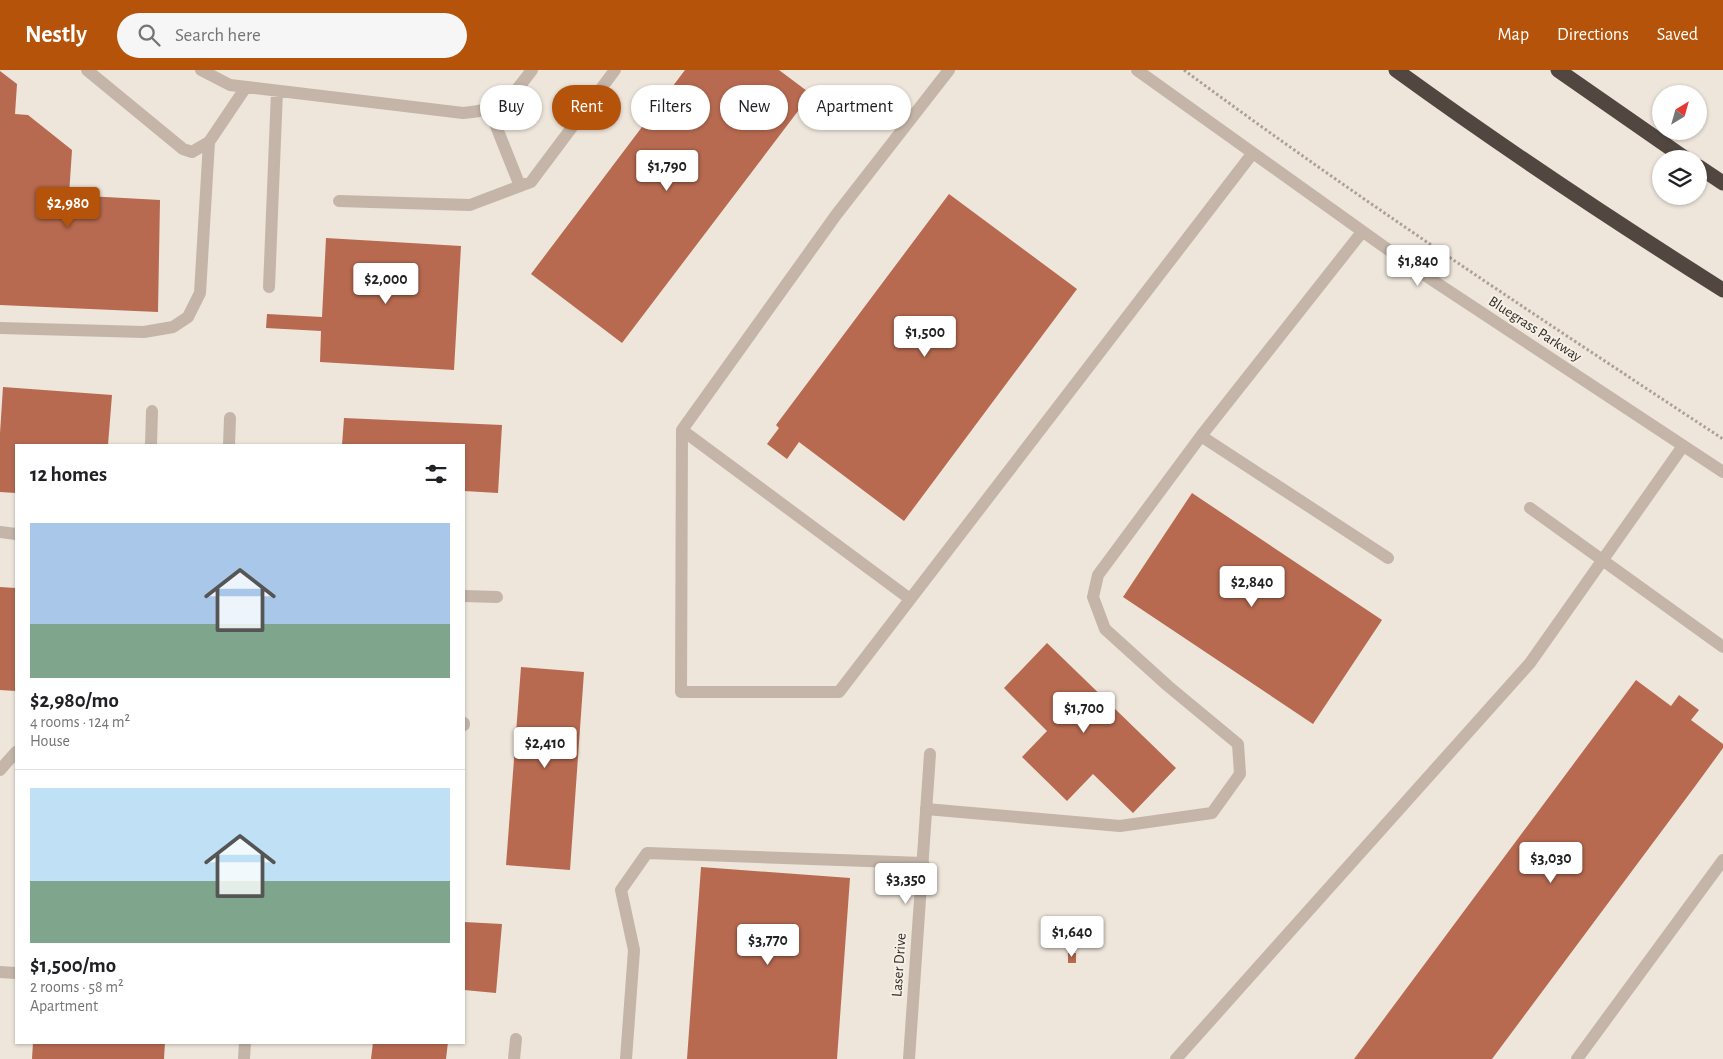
<!DOCTYPE html>
<meta charset="utf-8">
<style>
:root{--surface:#fff;--page:#f6f6f6;--text:#202124;--muted:#757577;--line:#e0e0e0;--accent:#b45309}
body{margin:0;font-family:"Alegreya Sans",sans-serif;background:var(--page);color:var(--text);height:100vh;display:flex;flex-direction:column;font-size:19px;white-space:nowrap}
*{box-sizing:border-box;margin:0}
p{font-size:16px;color:var(--muted)}
.icon{flex:none;width:28px;height:28px;fill:none;stroke:currentColor;stroke-width:2;stroke-linecap:round;stroke-linejoin:round}
.map{position:relative;flex:1;overflow:hidden}
.sheet{position:absolute;left:15px;top:374px;width:450px;height:600px;display:flex;flex-direction:column;background:var(--surface);border-radius:0px;box-shadow:0 1px 4px #0004}
.sheet>*{flex:none}
.hud{position:absolute;left:480px;top:15px;width:475px;height:45px;display:flex;gap:10px}
.needle{width:32px;rotate:37deg}
.tools{position:absolute;left:1652px;top:15px;display:grid;gap:10px}
.tools a{display:grid;place-items:center;width:55px;height:55px;border-radius:50%;background:var(--surface);box-shadow:0 1px 4px #0004;font-size:25px}
.price{position:absolute;translate:-50% -42px;padding:0 11px;border-radius:5px;background:#fff;color:#222;font-size:16px;line-height:32px;filter:drop-shadow(0 1px 2px #0008)}
.price::after{content:'';position:absolute;left:50%;top:30px;width:15px;height:11px;margin-left:-8px;background:inherit;clip-path:polygon(0 0,100% 0,50% 100%)}
.price.selected{background:var(--accent);color:#fff}
ul{padding:0;list-style:none}
li{display:grid;align-content:center;gap:10px;height:265px;padding:0 15px}
li+li{border-top:1px solid var(--line)}
li span{display:grid;place-items:center;height:155px;border-radius:0px;color:#555}
li>.icon{margin-inline-start:auto}
span .icon{width:90px;height:90px;fill:#fffc;stroke-width:1}
li b{font-size:21px}
h2{display:flex;justify-content:space-between;align-items:center;height:60px;padding:0 15px;font-size:21px}
.tag{padding:0 18px;border-radius:22px;background:var(--surface);box-shadow:0 1px 4px #0004;font-size:18px;line-height:45px}
.tag.selected{background:var(--accent);color:#fff}
header{display:flex;align-items:center;gap:30px;box-sizing:border-box;height:70px;padding:0 25px;background:var(--accent);color:#fff}
header strong{font-size:24px}
nav{display:flex;gap:28px;margin-inline-start:auto;font-size:18px}
.search{width:350px;height:45px;background:var(--page);display:flex;align-items:center;gap:12px;box-sizing:border-box;padding:0 18px;border-radius:28px;color:var(--muted);font-size:19px}
.map>svg:first-child{display:block}
.building{fill:#b76a50}
.lines{fill:none;stroke-linecap:round;stroke-linejoin:round}
.path{stroke:#b0a093;stroke-width:3;stroke-dasharray:2.5 2.5;stroke-linecap:butt}
.service{stroke:#c4b5a8;stroke-width:12}
.minor{stroke:#c4b5a8;stroke-width:12}
.tertiary{stroke:#c4b5a8;stroke-width:12}
.motorway{stroke:#524640;stroke-width:15}
.labels{text-anchor:middle;dominant-baseline:central;stroke-width:4;stroke-linejoin:round;paint-order:stroke}
.street-label{font-size:15px;fill:#322b27;stroke:#f6efe6}
</style>
<header>
<strong>Nestly</strong>
<div class="search"><svg class="icon" aria-label="search" viewBox="0 0 24 24"><circle cx="10" cy="10" r="6"/><path d="M15 15l6 6"/></svg>Search here</div>
<nav><a>Map</a><a>Directions</a><a>Saved</a></nav>
</header>
<div class="map">
<svg width="1723" height="989" viewBox="0 0 1723 989">
<rect width="100%" height="100%" fill="#eee5db"/>
<!-- building -->
<path class="building" d="M685 0H779L811 24 622 273 531 204Z
M0 1 17 14 15 44 28 45 72 80 69 125 160 130 158 242 0 235Z
M949 124 1077 219 904 451 799 372 787 389 767 374 779 358 776 355Z
M326 168 461 176 454 300 320 292 321 261 266 258 267 244 322 247Z
M3 317 112 325 108 375H16V423L0 422V363Z
M344 348 502 355 498 423 464 421V375H342Z
M1192 423 1382 550 1313 654 1123 527Z
M0 517 16 518V621L0 620Z
M1047 573 1176 698 1133 743 1093 704 1067 731 1022 687 1047 661 1004 618Z
M521 597 584 602 570 800 506 795Z
M1636 610 1671 636 1679 625 1699 640 1691 650 1723 674V678L1696 715 1492 989H1354Z
M701 797 850 808 837 989H687Z
M464 852 502 854 496 923 464 920Z
M1068 883H1076V893H1068Z
M33 972H165L164 989H32Z
M373 972H448L446 989H371Z"/>
<g class="lines">
<!-- path -->
<path class="path" d="M1184 0C1359 130 1541 249 1723 369"/>
<!-- service -->
<path class="service" d="M87 0 183 79 192 82 209 72 246 17
M201 0 230 15 463 43C506 39 507 32 532 0
M949 0 836 145 682 360 681 622H839L1252 84
M490 41 520 116
M339 131 470 135 531 112 615 0
M1362 162 1201 366 1388 488
M269 217 277 21
M0 258 144 262 173 257 188 247 200 223 209 72
M682 360 910 529
M151 375 152 341
M229 375 230 348
M1530 438 1723 577
M0 462 16 464
M464 526 497 527
M464 655V653
M0 700 16 682
M926 739 1120 756 1212 743 1240 704 1238 674 1168 616 1105 559 1093 527 1098 505 1201 366
M0 902 16 903
M514 989 516 969
M626 989 634 880 621 820 647 783 923 793
M1176 989 1530 593 1683 376
M1577 989 1723 790"/>
<!-- minor -->
<path class="minor" d="M244 989 245 972
M909 989 930 684"/>
<!-- tertiary -->
<path class="tertiary" d="M1137 0 1411 196 1723 402"/>
<!-- motorway -->
<path class="motorway" d="M1396 0C1502 77 1612 150 1723 220
M1558 0 1686 89
M1699 97 1723 113"/>
</g>
<g class="labels">
<!-- street labels -->
<g class="street-label">
<text transform="translate(1535 259) rotate(33)">Bluegrass Parkway</text>
<text transform="translate(899 895) rotate(-86)">Laser Drive</text>
</g>
</g>
</svg>
<div class="tools">
<a><svg class="needle" viewBox="-14 -14 28 28"><path d="M0-13l5 13h-10z" fill="#e53935"/><path d="M0 13l5-13h-10z" fill="#757577"/></svg></a>
<a><svg class="icon" aria-label="layers" viewBox="0 0 24 24"><path d="M12 4l9 5-9 5-9-5zM3 14l9 5 9-5"/></svg></a>
</div>
<b class="price" style="left:667px;top:122px">$1,790</b>
<b class="price selected" style="left:68px;top:159px">$2,980</b>
<b class="price" style="left:1418px;top:217px">$1,840</b>
<b class="price" style="left:386px;top:235px">$2,000</b>
<b class="price" style="left:925px;top:288px">$1,500</b>
<b class="price" style="left:1252px;top:538px">$2,840</b>
<b class="price" style="left:1084px;top:664px">$1,700</b>
<b class="price" style="left:545px;top:699px">$2,410</b>
<b class="price" style="left:1551px;top:814px">$3,030</b>
<b class="price" style="left:906px;top:835px">$3,350</b>
<b class="price" style="left:1072px;top:888px">$1,640</b>
<b class="price" style="left:768px;top:896px">$3,770</b>
<div class="hud">
<a class="tag">Buy</a>
<a class="tag selected">Rent</a>
<a class="tag">Filters</a>
<a class="tag">New</a>
<a class="tag">Apartment</a>
</div>
<section class="sheet">
<h2>12 homes<svg class="icon" aria-label="filters" viewBox="0 0 24 24"><path d="M4 7h16M4 17h16"/><circle cx="9" cy="7" r="2"/><circle cx="15" cy="17" r="2"/></svg></h2>
<ul>
<li><span style="background:linear-gradient(#a9c7e8 65%,#7fa58c 0)"><svg class="icon" aria-label="home" viewBox="0 0 24 24"><path d="M3 11l9-7 9 7M6 9v11h12V9"/></svg></span><div><b>$2,980/mo</b><p>4 rooms · 124 m²</p><p>House</p></div></li>
<li><span style="background:linear-gradient(#bfe0f5 60%,#7fa58c 0)"><svg class="icon" aria-label="home" viewBox="0 0 24 24"><path d="M3 11l9-7 9 7M6 9v11h12V9"/></svg></span><div><b>$1,500/mo</b><p>2 rooms · 58 m²</p><p>Apartment</p></div></li>
</ul>
</section>
</div>
